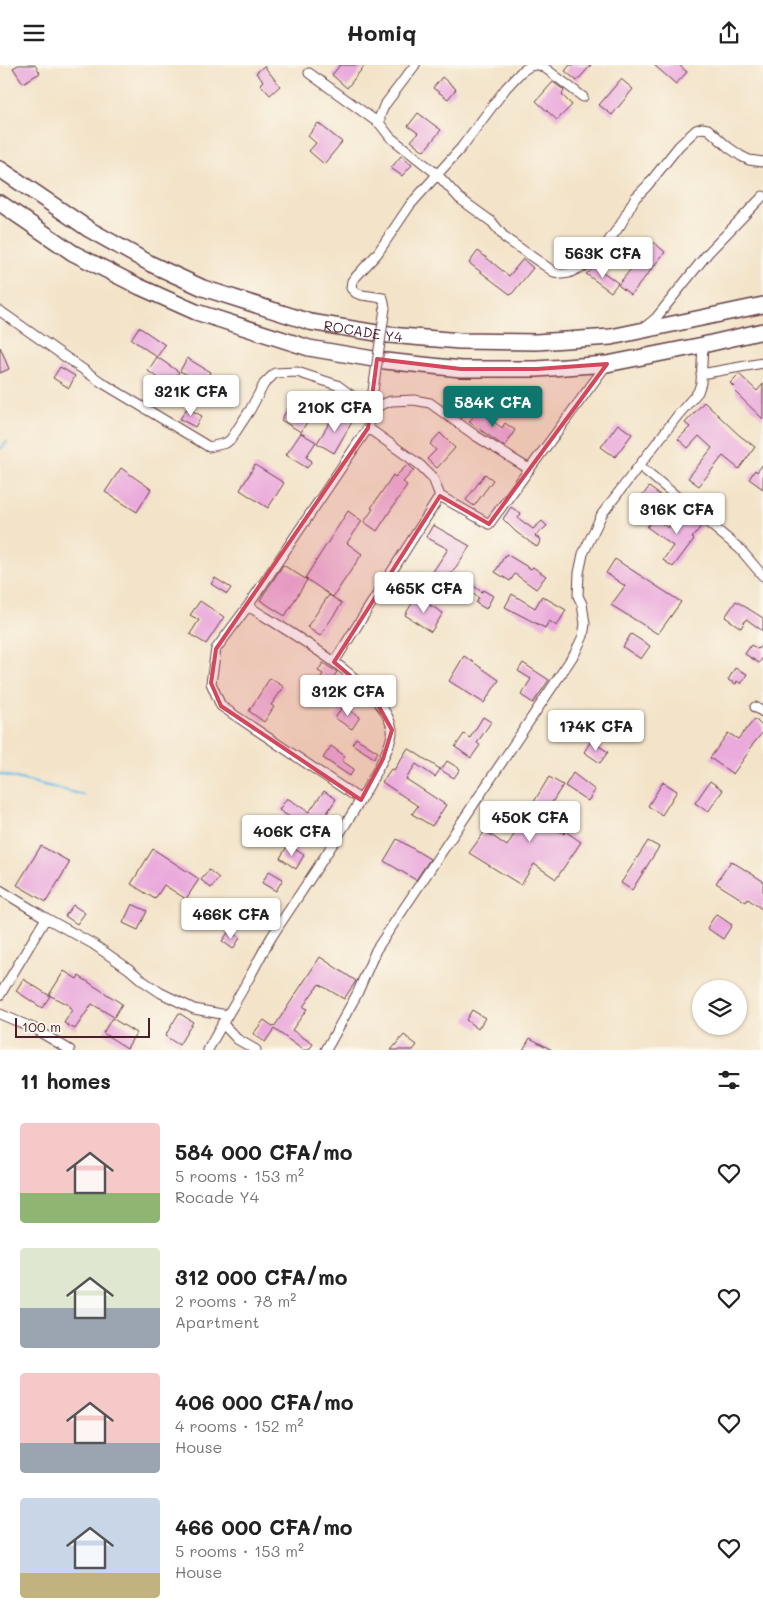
<!DOCTYPE html>
<meta charset="utf-8">
<style>
:root{--surface:#fff;--page:#f2f2f2;--text:#222;--muted:#767676;--accent:#0f766e}
body{margin:0;font-family:Mali,sans-serif;background:var(--page);color:var(--text);height:100vh;display:flex;flex-direction:column;font-size:19px;white-space:nowrap}
*{box-sizing:border-box;margin:0}
p{font-size:16px;color:var(--muted)}
.icon{flex:none;width:28px;height:28px;fill:none;stroke:currentColor;stroke-width:2;stroke-linecap:round;stroke-linejoin:round}
.map{position:relative;height:985px;overflow:hidden}
.sheet{display:flex;flex-direction:column;background:var(--surface);flex:1}
.sheet>*{flex:none}
.buttons{position:absolute;left:692px;top:915px;display:grid;gap:10px}
.buttons a{display:grid;place-items:center;width:55px;height:55px;border-radius:50%;background:var(--surface);box-shadow:0 1px 4px #0004;font-size:25px}
.scale{position:absolute;left:15px;bottom:12px;width:135px;box-sizing:border-box;padding-left:5px;border:2px solid #4a1f2b;border-top:0;font-size:14px;line-height:18px;white-space:nowrap;color:#4a1f2b;-webkit-text-stroke:4px #fbf7ec;paint-order:stroke}
.price{position:absolute;translate:-50% -42px;padding:0 11px;border-radius:5px;background:#fff;color:#222;font-size:16px;line-height:32px;filter:drop-shadow(0 1px 2px #0008)}
.price::after{content:'';position:absolute;left:50%;top:30px;width:15px;height:11px;margin-left:-8px;background:inherit;clip-path:polygon(0 0,100% 0,50% 100%)}
.price.on{background:var(--accent);color:#fff}
ul{padding:0;list-style:none}
li{display:flex;align-items:center;gap:15px;height:125px;padding:0 20px}
li span{display:grid;place-items:center;flex:none;width:140px;height:100px;border-radius:5px;color:#555}
li>.icon{margin-inline-start:auto}
span .icon{width:60px;height:60px;fill:#fffc;stroke-width:1}
li b{font-size:21px}
h2{display:flex;justify-content:space-between;align-items:center;height:60px;padding:0 20px;font-size:21px}
header{display:flex;justify-content:space-between;align-items:center;height:65px;padding:0 20px;background:var(--surface);font-size:22px;font-weight:800}
.map>svg:first-child{display:block}
.lines{fill:none;stroke-linecap:round;stroke-linejoin:round}
.stream{stroke:#6bbce6;stroke-width:2.5}
.building{fill:#eaaadc}
.minor-casing{stroke:#633c43;stroke-width:11}
.trunk-casing{stroke:#633c43;stroke-width:18}
.minor{stroke:#fff;stroke-width:9}
.trunk{stroke:#fff;stroke-width:15}
.minor-bridge-casing{stroke:#633c43;stroke-width:11;stroke-linecap:butt}
.minor-bridge{stroke:#fff;stroke-width:9}
.marked{fill:#d1495b;fill-opacity:0.2;stroke:#d1495b;stroke-width:4;stroke-linejoin:round}
.labels{text-anchor:middle;dominant-baseline:central;stroke-width:5;stroke-linejoin:round;paint-order:stroke}
.street-label{font-size:14px;fill:#4a1f2b;stroke:#fbf7ec}
</style>
<header><svg class="icon" aria-label="menu" viewBox="0 0 24 24"><path d="M4 6h16M4 12h16M4 18h16"/></svg>Homiq<svg class="icon" aria-label="share" viewBox="0 0 24 24"><path d="M12 15V3M7 8l5-5 5 5M5 13v7h14v-7"/></svg></header>
<div class="map">
<svg width="763" height="985" viewBox="0 0 763 985">
<rect width="100%" height="100%" fill="#fbf7ec"/>
<filter id="ink" filterUnits="userSpaceOnUse"><feTurbulence type="fractalNoise" baseFrequency=".02" numOctaves="2"/><feDisplacementMap in="SourceGraphic" scale="10" xChannelSelector="R" yChannelSelector="G"/><feConvolveMatrix kernelMatrix="1 2 1 2 8 2 1 2 1" color-interpolation-filters="sRGB"/></filter>
<filter id="wash" filterUnits="userSpaceOnUse"><feTurbulence type="fractalNoise" baseFrequency=".0096" numOctaves="4" result="noise"/><feDisplacementMap in="SourceGraphic" scale="20" xChannelSelector="R" yChannelSelector="G"/><feGaussianBlur stdDeviation="1.12" result="paint"/><feColorMatrix in="noise" values="0 0 0 0 0 0 0 0 0 0 0 0 0 0 0 0 0 1.4 0 .05"/><feComposite in="paint" operator="in"/></filter>
<g filter="url(#wash)">
<rect width="100%" height="100%" fill="#f3e3c8"/>
<g class="lines">
<!-- stream -->
<path class="stream" d="M0 384 7 377
M0 709 84 730"/>
</g>
<g id="blocks">
<!-- building -->
<path class="building" d="M18 0H35L40 8 23 18 13 3Z
M340 0H365L347 23 332 10Z
M570 0H591L577 16 565 6Z
M654 0H679L687 7 676 19Z
M264 1 280 21 270 30 260 19 263 16 256 8Z
M442 12 456 24 448 34 433 23Z
M621 14 633 24 612 50 599 40Z
M553 17 564 25 562 30 572 40 557 55 536 36Z
M418 48 441 65 424 86 411 76 418 68 408 61Z
M318 58 342 77 324 99 309 86 316 78 308 71Z
M401 91 412 100 402 111 391 103Z
M653 177 665 187 631 230 618 220Z
M478 186 509 211 523 194 533 203 511 230 469 198Z
M596 202 618 218 611 227 586 209Z
M139 262 165 280 157 292 131 274Z
M0 282 9 304 0 308Z
M157 292 179 307 170 321 148 306Z
M187 293 210 307 204 318 180 306Z
M60 302 75 311 69 323 53 313Z
M739 309 757 326 763 319V354L736 328 737 327 735 325 736 324 730 318Z
M704 337 739 370 755 382 739 404 723 391 699 421 688 413 712 383 699 371 688 383 678 374 690 362 685 358Z
M290 340 310 352 301 367 281 355Z
M187 343 202 351 195 362 180 354Z
M478 345 502 363 505 358 515 365 505 382 469 357Z
M336 347 352 357 334 388 317 378Z
M618 359 632 369 615 392 601 382Z
M301 368 316 377 306 392 312 396 307 403 286 390Z
M440 368 455 383 437 403 427 394 436 385 430 379Z
M408 399 414 405 403 417 407 420 377 466 364 457 373 444 371 443 393 410 395 412Z
M763 399V424L749 414 755 405 757 407Z
M255 400 284 418 268 443 240 425Z
M121 403 151 424 137 447 105 427Z
M485 409 493 415 474 441 466 435Z
M649 422 660 430 643 453 632 445Z
M511 442 521 449 518 453 533 464 542 456 547 461 535 471 541 475 537 482 516 467 503 454Z
M681 445 702 460 692 473 694 474 673 502 663 495 673 481 647 462 654 453 668 463Z
M348 446 362 456 347 478 362 489 333 532 305 513Z
M433 460 470 481 442 523 428 514 448 484 426 472Z
M506 489 531 504 533 502 546 511 536 524 515 509 510 516 495 507Z
M615 494 681 537 658 569 611 540 625 521 606 508Z
M283 500 307 515 285 551 260 535Z
M215 513 231 523 227 529 211 519Z
M468 517 482 527 483 525 493 531 486 544 476 538 479 533 464 522Z
M512 529 535 543 542 531 566 545 557 561 549 556 545 563 505 542Z
M329 530 342 538 320 571 307 562Z
M416 532 443 548 431 567 405 550Z
M200 536 224 552 206 579 190 569 199 555 190 550Z
M736 536 763 553V566L746 554 741 563 725 552Z
M631 569 650 581 641 594 623 582Z
M763 578V592L759 598 745 589 751 580 758 584Z
M464 591 499 615 484 638 449 616Z
M323 598 337 607 314 641 304 634 308 628 310 629 323 609 318 606Z
M523 598 549 615 533 638 521 630 531 614 518 606Z
M735 603 747 609 741 619 737 616 736 619 728 615Z
M270 613 284 622 271 640 274 642 264 657 249 646Z
M343 641 360 652 352 664 335 653Z
M483 652 491 657 477 678 480 680 471 693 455 682 464 669 470 673Z
M755 654 763 662V667L749 684 750 685 733 709 710 693 728 668 738 674Z
M356 673 378 687 374 693 352 679Z
M591 676 608 687 600 698 584 687Z
M331 681 345 691 342 696 354 704 350 711 323 693Z
M408 683 440 704 435 712 416 699 406 714 446 740 432 761 412 749 418 741 382 717 391 704 394 705Z
M447 696 460 704 454 713 441 705Z
M573 708 595 725 588 736 565 721Z
M549 712 563 720 541 755 564 769 565 766 581 777 556 814 534 799 521 820 469 788 485 766 507 781Z
M710 716 723 725 708 747 695 738Z
M663 717 677 726 662 750 648 741Z
M324 726 336 734 314 768 279 745 287 733 309 747Z
M397 774 430 794 416 815 384 796Z
M648 776 659 782 632 825 621 818Z
M288 780 304 790 296 804 280 793Z
M41 781 70 797 46 837 17 820Z
M153 784 199 814 186 834 164 820 155 834 131 819Z
M731 796 763 816V845L748 834 746 837 716 818Z
M209 805 219 813 211 823 201 815Z
M269 806 283 814 276 826 262 818Z
M132 839 147 846 138 865 123 858Z
M73 840 85 848 77 859 65 851Z
M716 849 732 860 723 874 707 863Z
M230 865 240 873 233 884 222 876Z
M320 892 356 916 344 934 319 919 309 933 303 942 307 944 292 965 313 979 309 985H303L274 964 265 977 253 969 264 955 274 962Z
M64 906 77 914 79 911 122 939 114 952 92 939 75 964 64 958 72 945 69 943 70 941 49 930Z
M23 914 50 931 42 943 16 926Z
M472 945 485 953 478 964 466 955Z
M179 948 193 957 179 980 165 971Z
M112 953 136 968 127 983 103 968Z
M404 970 417 980 413 985H391Z
M530 973 552 985H523Z"/>
</g>
</g>
<g filter="url(#ink)">
<use href="#blocks" fill-opacity="0" stroke="#633c43" stroke-width="1"/>
<g class="lines">
<!-- minor casing -->
<g class="minor-casing">
<path id="minor" d="M415 0 384 41 380 51V59L390 72 437 109 459 133 492 157 505 173 554 207 562 209 569 208 594 196 621 159 635 133 647 121 679 81 696 65 702 63 708 64 728 82 741 91 749 95 763 97
M539 0 545 3 583 32
M309 8 380 59
M385 243 383 233 362 230 356 228 351 223 352 216 377 189 410 140 461 83 506 23 521 7 530 1 536 0
M0 246 101 317 209 382 226 378 231 374 250 345 264 319 275 308 297 307 337 320 370 344 391 336 414 335 430 338 476 371 529 404
M644 263 656 253 708 188 763 131
M701 309 763 298
M370 340 368 363 420 400 433 413 440 431 489 459 607 299
M640 401 740 484 763 511
M248 541 216 584 211 618 221 641 361 735
M334 597 440 431
M755 642 763 647
M0 825 46 853 93 879 129 904 143 916 161 928 194 944 227 950
M0 930 46 853
M0 949 33 963 70 985
M222 958 237 974 256 985
M208 985C221 960 236 937 249 913 257 899 263 886 271 873 291 840 397 692 392 664 384 619 285 565 248 541L368 363
M326 985 357 929 376 885 575 588 583 571 585 559 582 539 578 531 579 508 583 489 602 449 678 350 698 327 701 318 703 280"/>
</g>
<!-- trunk casing -->
<g class="trunk-casing">
<g id="trunk">
<path id="s1" d="M0 104 90 165 151 199 203 223 310 257 389 270 460 276 536 277 611 272 763 240"/>
<path d="M0 138 73 188 140 222 196 247 309 283 385 296 461 304H537L607 299 703 280 763 266"/>
</g>
</g>
<!-- minor -->
<use href="#minor" class="minor"/>
<!-- trunk -->
<use href="#trunk" class="trunk"/>
<!-- minor-bridge casing -->
<g class="minor-bridge-casing">
<path id="minor-bridge" d="M372 333 385 243"/>
</g>
<!-- minor-bridge -->
<use href="#minor-bridge" class="minor-bridge"/>
</g>
</g>
<!-- marked area -->
<path class="marked" d="M377 294 461 304H537L607 299 489 459 440 431 334 597 372 629 392 665 383 694 361 735 221 641 211 618 216 584 368 363Z"/>
<g class="labels">
<!-- street labels -->
<g class="street-label">
<text stroke="none"><textPath href="#s1" startOffset="402">ROCADE Y4</textPath></text>
</g>
</g>
</svg>
<div class="buttons">
<a><svg class="icon" aria-label="layers" viewBox="0 0 24 24"><path d="M12 4l9 5-9 5-9-5zM3 14l9 5 9-5"/></svg></a>
</div>
<div class="scale">100 m</div>
<b class="price" style="left:603px;top:214px">563K CFA</b>
<b class="price" style="left:191px;top:352px">321K CFA</b>
<b class="price on" style="left:493px;top:363px">584K CFA</b>
<b class="price" style="left:335px;top:368px">210K CFA</b>
<b class="price" style="left:677px;top:470px">316K CFA</b>
<b class="price" style="left:424px;top:549px">465K CFA</b>
<b class="price" style="left:348px;top:652px">312K CFA</b>
<b class="price" style="left:596px;top:687px">174K CFA</b>
<b class="price" style="left:530px;top:778px">450K CFA</b>
<b class="price" style="left:292px;top:792px">406K CFA</b>
<b class="price" style="left:231px;top:875px">466K CFA</b>
</div>
<section class="sheet">
<h2>11 homes<svg class="icon" aria-label="filters" viewBox="0 0 24 24"><path d="M4 7h16M4 17h16"/><circle cx="9" cy="7" r="2"/><circle cx="15" cy="17" r="2"/></svg></h2>
<ul>
<li><span style="background:linear-gradient(#f6c9c9 70%,#8fb573 0)"><svg class="icon" aria-label="home" viewBox="0 0 24 24"><path d="M3 11l9-7 9 7M6 9v11h12V9"/></svg></span><div><b>584 000 CFA/mo</b><p>5 rooms · 153 m²</p><p>Rocade Y4</p></div><svg class="icon" aria-label="heart" viewBox="0 0 24 24"><path d="M12 20l-8-8c-3-5 5-10 8-4 3-6 11-1 8 4z"/></svg></li>
<li><span style="background:linear-gradient(#dfe7d0 60%,#9aa5b1 0)"><svg class="icon" aria-label="home" viewBox="0 0 24 24"><path d="M3 11l9-7 9 7M6 9v11h12V9"/></svg></span><div><b>312 000 CFA/mo</b><p>2 rooms · 78 m²</p><p>Apartment</p></div><svg class="icon" aria-label="heart" viewBox="0 0 24 24"><path d="M12 20l-8-8c-3-5 5-10 8-4 3-6 11-1 8 4z"/></svg></li>
<li><span style="background:linear-gradient(#f6c9c9 70%,#9aa5b1 0)"><svg class="icon" aria-label="home" viewBox="0 0 24 24"><path d="M3 11l9-7 9 7M6 9v11h12V9"/></svg></span><div><b>406 000 CFA/mo</b><p>4 rooms · 152 m²</p><p>House</p></div><svg class="icon" aria-label="heart" viewBox="0 0 24 24"><path d="M12 20l-8-8c-3-5 5-10 8-4 3-6 11-1 8 4z"/></svg></li>
<li><span style="background:linear-gradient(#c9d6e8 75%,#c2b280 0)"><svg class="icon" aria-label="home" viewBox="0 0 24 24"><path d="M3 11l9-7 9 7M6 9v11h12V9"/></svg></span><div><b>466 000 CFA/mo</b><p>5 rooms · 153 m²</p><p>House</p></div><svg class="icon" aria-label="heart" viewBox="0 0 24 24"><path d="M12 20l-8-8c-3-5 5-10 8-4 3-6 11-1 8 4z"/></svg></li>
</ul>
</section>
